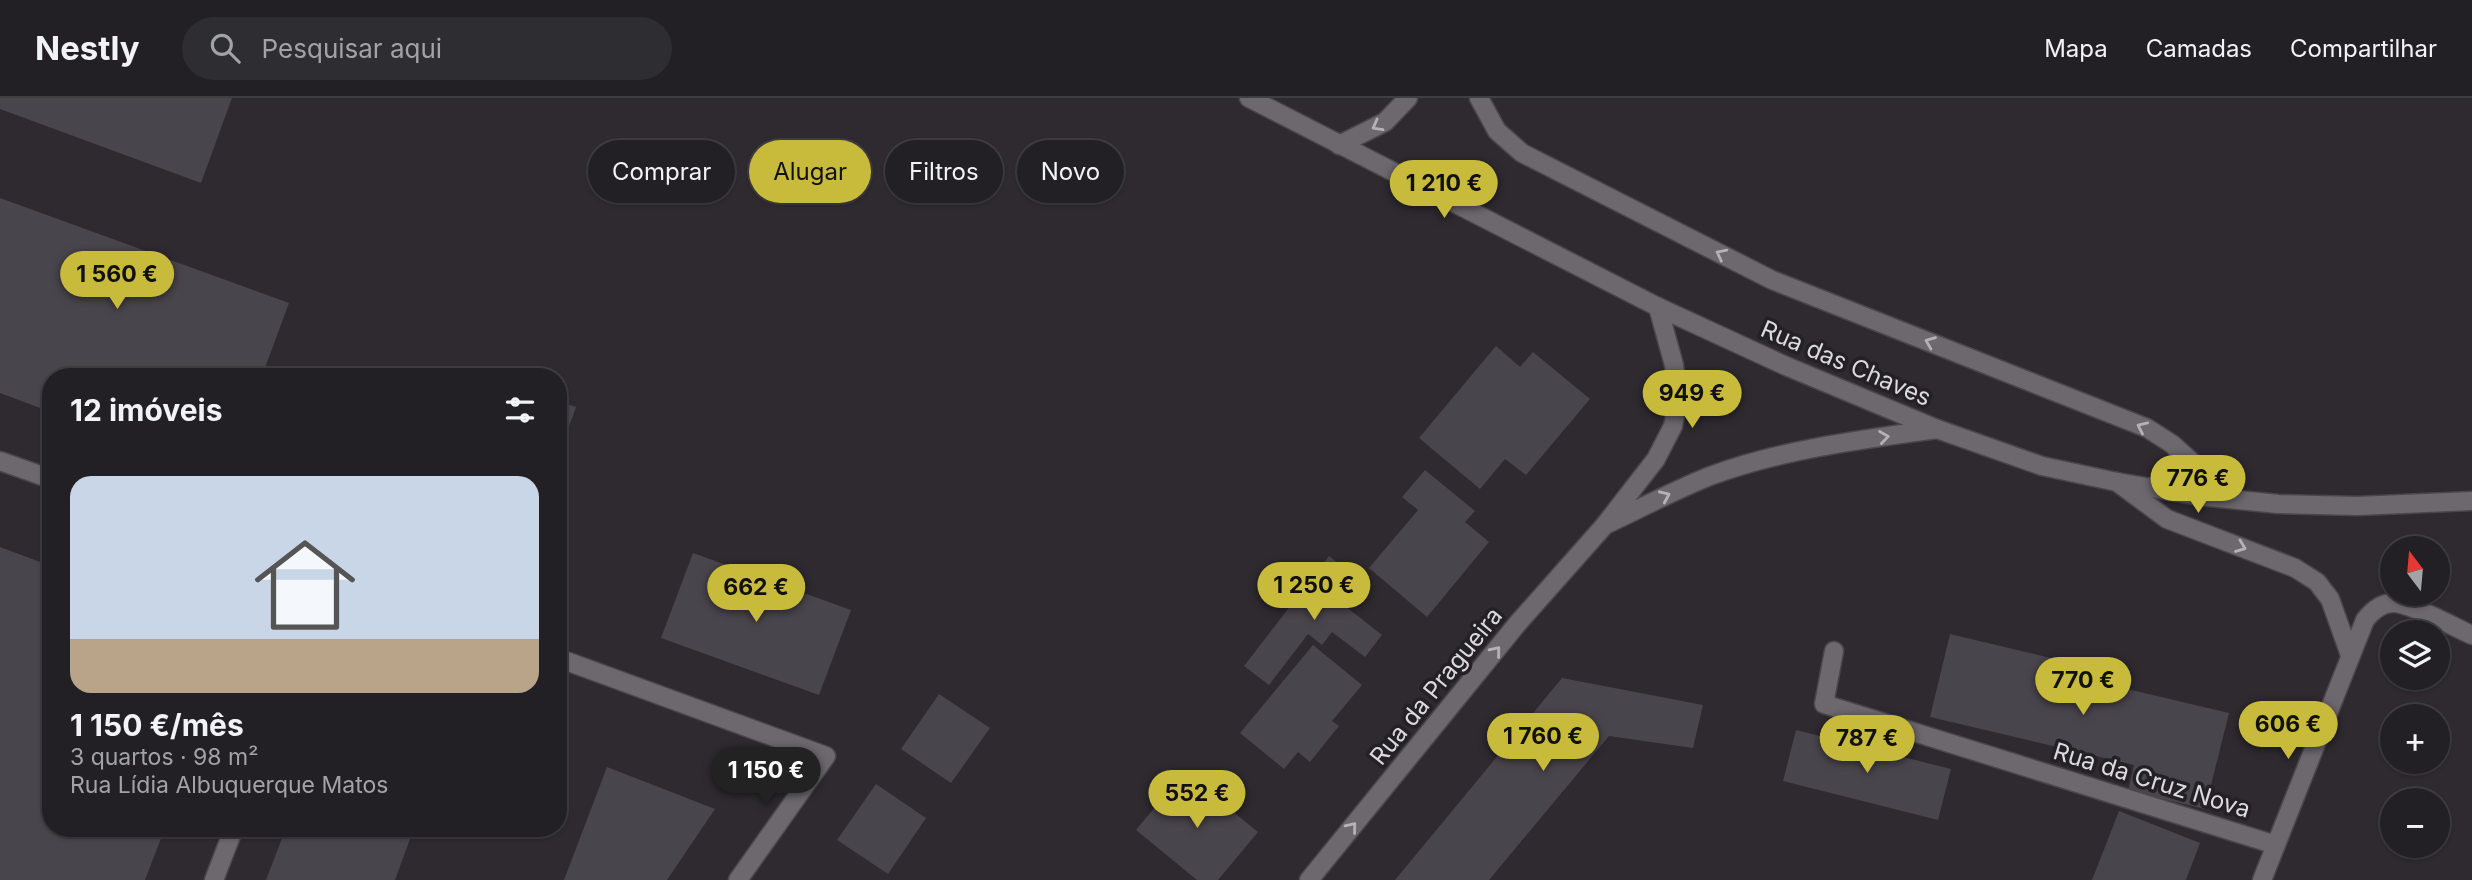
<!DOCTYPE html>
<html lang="pt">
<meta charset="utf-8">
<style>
:root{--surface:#222024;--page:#2e2d31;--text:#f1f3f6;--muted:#a2a3a6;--line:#3f3e41;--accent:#c8bb3b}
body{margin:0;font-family:Inter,sans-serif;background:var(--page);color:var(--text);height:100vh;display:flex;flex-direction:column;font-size:26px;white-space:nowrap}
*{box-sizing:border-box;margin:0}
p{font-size:23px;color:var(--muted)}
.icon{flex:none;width:38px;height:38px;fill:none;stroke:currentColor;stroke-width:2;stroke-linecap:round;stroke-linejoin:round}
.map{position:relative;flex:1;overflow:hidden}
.drawer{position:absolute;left:42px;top:270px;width:525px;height:469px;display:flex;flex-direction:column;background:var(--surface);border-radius:28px;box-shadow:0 2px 5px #0004,0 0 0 2px var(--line)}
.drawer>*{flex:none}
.guide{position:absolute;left:588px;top:42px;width:665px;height:63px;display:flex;gap:14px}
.needle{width:46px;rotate:344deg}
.tools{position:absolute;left:2380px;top:438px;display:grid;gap:14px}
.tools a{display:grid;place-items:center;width:70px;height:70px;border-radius:50%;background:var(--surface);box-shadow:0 2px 5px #0004,0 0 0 2px var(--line);font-size:35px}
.price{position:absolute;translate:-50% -60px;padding:0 16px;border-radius:24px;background:var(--accent);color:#111;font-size:23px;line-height:46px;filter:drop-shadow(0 2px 4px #0008)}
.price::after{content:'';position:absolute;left:50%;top:42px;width:21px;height:16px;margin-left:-10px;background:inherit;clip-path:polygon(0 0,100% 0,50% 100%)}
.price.active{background:#222;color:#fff}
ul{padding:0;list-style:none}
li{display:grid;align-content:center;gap:14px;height:371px;padding:0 28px}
li span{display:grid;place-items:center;height:217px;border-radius:21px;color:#555}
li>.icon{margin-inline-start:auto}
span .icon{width:126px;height:126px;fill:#fffc;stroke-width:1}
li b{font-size:30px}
h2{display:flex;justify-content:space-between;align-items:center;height:84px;padding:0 28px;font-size:30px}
.tag{padding:0 24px;border-radius:32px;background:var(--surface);box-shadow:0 2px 5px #0004,0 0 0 2px var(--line);font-size:24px;line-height:63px}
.tag.active{background:var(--accent);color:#111}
header{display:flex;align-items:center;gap:42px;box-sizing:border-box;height:98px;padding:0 35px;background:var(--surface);border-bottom:2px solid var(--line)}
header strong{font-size:33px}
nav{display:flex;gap:38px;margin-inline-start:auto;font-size:24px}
.search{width:490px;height:63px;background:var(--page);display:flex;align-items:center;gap:18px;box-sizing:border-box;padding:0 24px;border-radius:38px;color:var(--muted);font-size:26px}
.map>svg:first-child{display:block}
.building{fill:#49454c}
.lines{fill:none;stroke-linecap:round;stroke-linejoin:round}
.service-casing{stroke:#4a474b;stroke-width:21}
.minor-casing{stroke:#4a474b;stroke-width:21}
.tertiary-casing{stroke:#4a474b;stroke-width:21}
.service{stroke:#6c686e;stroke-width:18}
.minor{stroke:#6c686e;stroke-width:18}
.tertiary{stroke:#6c686e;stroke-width:18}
.oneway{stroke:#b5b2b7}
.labels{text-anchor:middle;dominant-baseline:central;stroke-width:7;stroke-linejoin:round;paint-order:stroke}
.street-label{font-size:24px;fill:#dddade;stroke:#242126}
</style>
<header>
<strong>Nestly</strong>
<div class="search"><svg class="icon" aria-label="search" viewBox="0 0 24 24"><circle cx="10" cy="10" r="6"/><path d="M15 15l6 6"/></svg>Pesquisar aqui</div>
<nav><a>Mapa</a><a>Camadas</a><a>Compartilhar</a></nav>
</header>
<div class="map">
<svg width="2472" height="782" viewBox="0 0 2472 782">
<rect width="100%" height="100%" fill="#2e2a30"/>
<!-- building -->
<path class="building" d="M0 0H232L201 85 0 11Z
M0 100 289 205 262 278H51V314L0 295Z
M1496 248 1520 269 1533 254 1590 301 1526 377 1505 361 1480 391 1419 340Z
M462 268 490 278H458Z
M558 303 576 309 559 356H558Z
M1425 372 1475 413 1465 424 1489 444 1427 519 1369 470 1418 412 1402 399Z
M0 449 51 468V730H165L145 782H0Z
M693 455 851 512 819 597 661 540Z
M1329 458 1358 480 1340 504 1382 537 1365 559 1332 534 1322 547 1308 536 1269 587 1244 568Z
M1950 536 2067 564 2064 576 2229 615 2205 711 2128 693 2134 667 1930 619Z
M1313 547 1362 587 1332 623 1339 628 1310 664 1298 654 1284 671 1240 635Z
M1562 580 1703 607 1693 650 1609 638 1489 782H1395Z
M939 596 990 630 951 685 901 651Z
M1796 632 1951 671 1938 722 1783 683Z
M607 669 715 711 667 782H564Z
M1184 674 1258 734 1218 782H1197L1136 732Z
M876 686 926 720 888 776 837 742Z
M2119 713 2200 745 2186 782H2092Z
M286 730H414L395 782H266Z"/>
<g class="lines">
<!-- service casing -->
<g class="service-casing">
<path id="service" d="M1479 0 1497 33 1522 55 1772 182 2147 330 2172 346 2233 401
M1339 47 1385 24 1408 0"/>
</g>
<!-- minor casing -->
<g class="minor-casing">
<path id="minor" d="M0 363 51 381
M2117 384 2167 421 2295 470 2317 484 2330 501 2350 557
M1607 426C1641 410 1675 392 1710 378 1782 351 1861 342 1937 331
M1834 553 1824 606 2276 747
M558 560 826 658 738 782
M214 782 234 730
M1309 782 1518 525 1604 428 1656 361 1673 328 1678 301 1674 267 1658 209
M2262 782 2365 522C2372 513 2381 505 2393 505 2411 505 2454 529 2472 537"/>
</g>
<!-- tertiary casing -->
<g class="tertiary-casing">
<path id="tertiary" d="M1249 0 1658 209 1786 268 1937 331 2042 368 2117 384 2199 398 2278 406 2357 408 2472 403"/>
</g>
<!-- service -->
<use href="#service" class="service"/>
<!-- minor -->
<use href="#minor" class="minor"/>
<!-- tertiary -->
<use href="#tertiary" class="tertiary"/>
</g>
<!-- one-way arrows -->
<defs><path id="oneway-chevron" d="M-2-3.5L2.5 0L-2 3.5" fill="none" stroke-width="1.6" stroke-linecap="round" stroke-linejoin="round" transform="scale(1.75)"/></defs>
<g class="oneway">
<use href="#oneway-chevron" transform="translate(1377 28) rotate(151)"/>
<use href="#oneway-chevron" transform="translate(1721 156) rotate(-153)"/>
<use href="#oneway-chevron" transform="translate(1930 244) rotate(-158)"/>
<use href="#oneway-chevron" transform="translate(2142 329) rotate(-155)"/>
<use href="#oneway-chevron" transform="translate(1884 339) rotate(-8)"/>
<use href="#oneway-chevron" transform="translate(1665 398) rotate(-24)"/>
<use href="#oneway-chevron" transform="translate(2241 449) rotate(21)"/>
<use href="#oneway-chevron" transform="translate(1496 553) rotate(-51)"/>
<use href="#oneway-chevron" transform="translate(1352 729) rotate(-51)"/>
</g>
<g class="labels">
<!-- street labels -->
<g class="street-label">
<text transform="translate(1846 265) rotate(23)">Rua das Chaves</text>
<text transform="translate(1436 588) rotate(-51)">Rua da Pragueira</text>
<text transform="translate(2152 682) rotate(17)">Rua da Cruz Nova</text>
</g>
</g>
</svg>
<div class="tools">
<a><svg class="needle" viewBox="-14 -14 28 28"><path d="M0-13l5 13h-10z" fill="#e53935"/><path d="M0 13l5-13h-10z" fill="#a2a3a6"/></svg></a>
<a><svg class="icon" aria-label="layers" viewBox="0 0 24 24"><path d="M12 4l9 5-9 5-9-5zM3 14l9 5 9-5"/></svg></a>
<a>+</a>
<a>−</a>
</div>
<b class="price" style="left:1444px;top:122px">1 210 €</b>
<b class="price" style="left:117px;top:213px">1 560 €</b>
<b class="price" style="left:1692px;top:332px">949 €</b>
<b class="price" style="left:2198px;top:417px">776 €</b>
<b class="price" style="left:1314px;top:524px">1 250 €</b>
<b class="price" style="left:756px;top:526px">662 €</b>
<b class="price" style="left:2083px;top:619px">770 €</b>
<b class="price" style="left:2288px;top:663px">606 €</b>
<b class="price" style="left:1543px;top:675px">1 760 €</b>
<b class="price" style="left:1867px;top:677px">787 €</b>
<b class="price active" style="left:766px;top:709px">1 150 €</b>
<b class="price" style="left:1197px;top:732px">552 €</b>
<div class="guide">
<a class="tag">Comprar</a>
<a class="tag active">Alugar</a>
<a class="tag">Filtros</a>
<a class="tag">Novo</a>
</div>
<section class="drawer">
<h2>12 imóveis<svg class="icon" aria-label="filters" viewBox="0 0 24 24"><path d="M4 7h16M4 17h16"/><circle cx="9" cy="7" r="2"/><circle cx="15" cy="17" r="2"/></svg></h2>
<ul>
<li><span style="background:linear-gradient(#c9d6e8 75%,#b9a48a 0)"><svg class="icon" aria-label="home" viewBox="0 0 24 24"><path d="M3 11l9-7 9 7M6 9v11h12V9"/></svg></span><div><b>1 150 €/mês</b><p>3 quartos · 98 m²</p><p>Rua Lídia Albuquerque Matos</p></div></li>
</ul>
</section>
</div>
